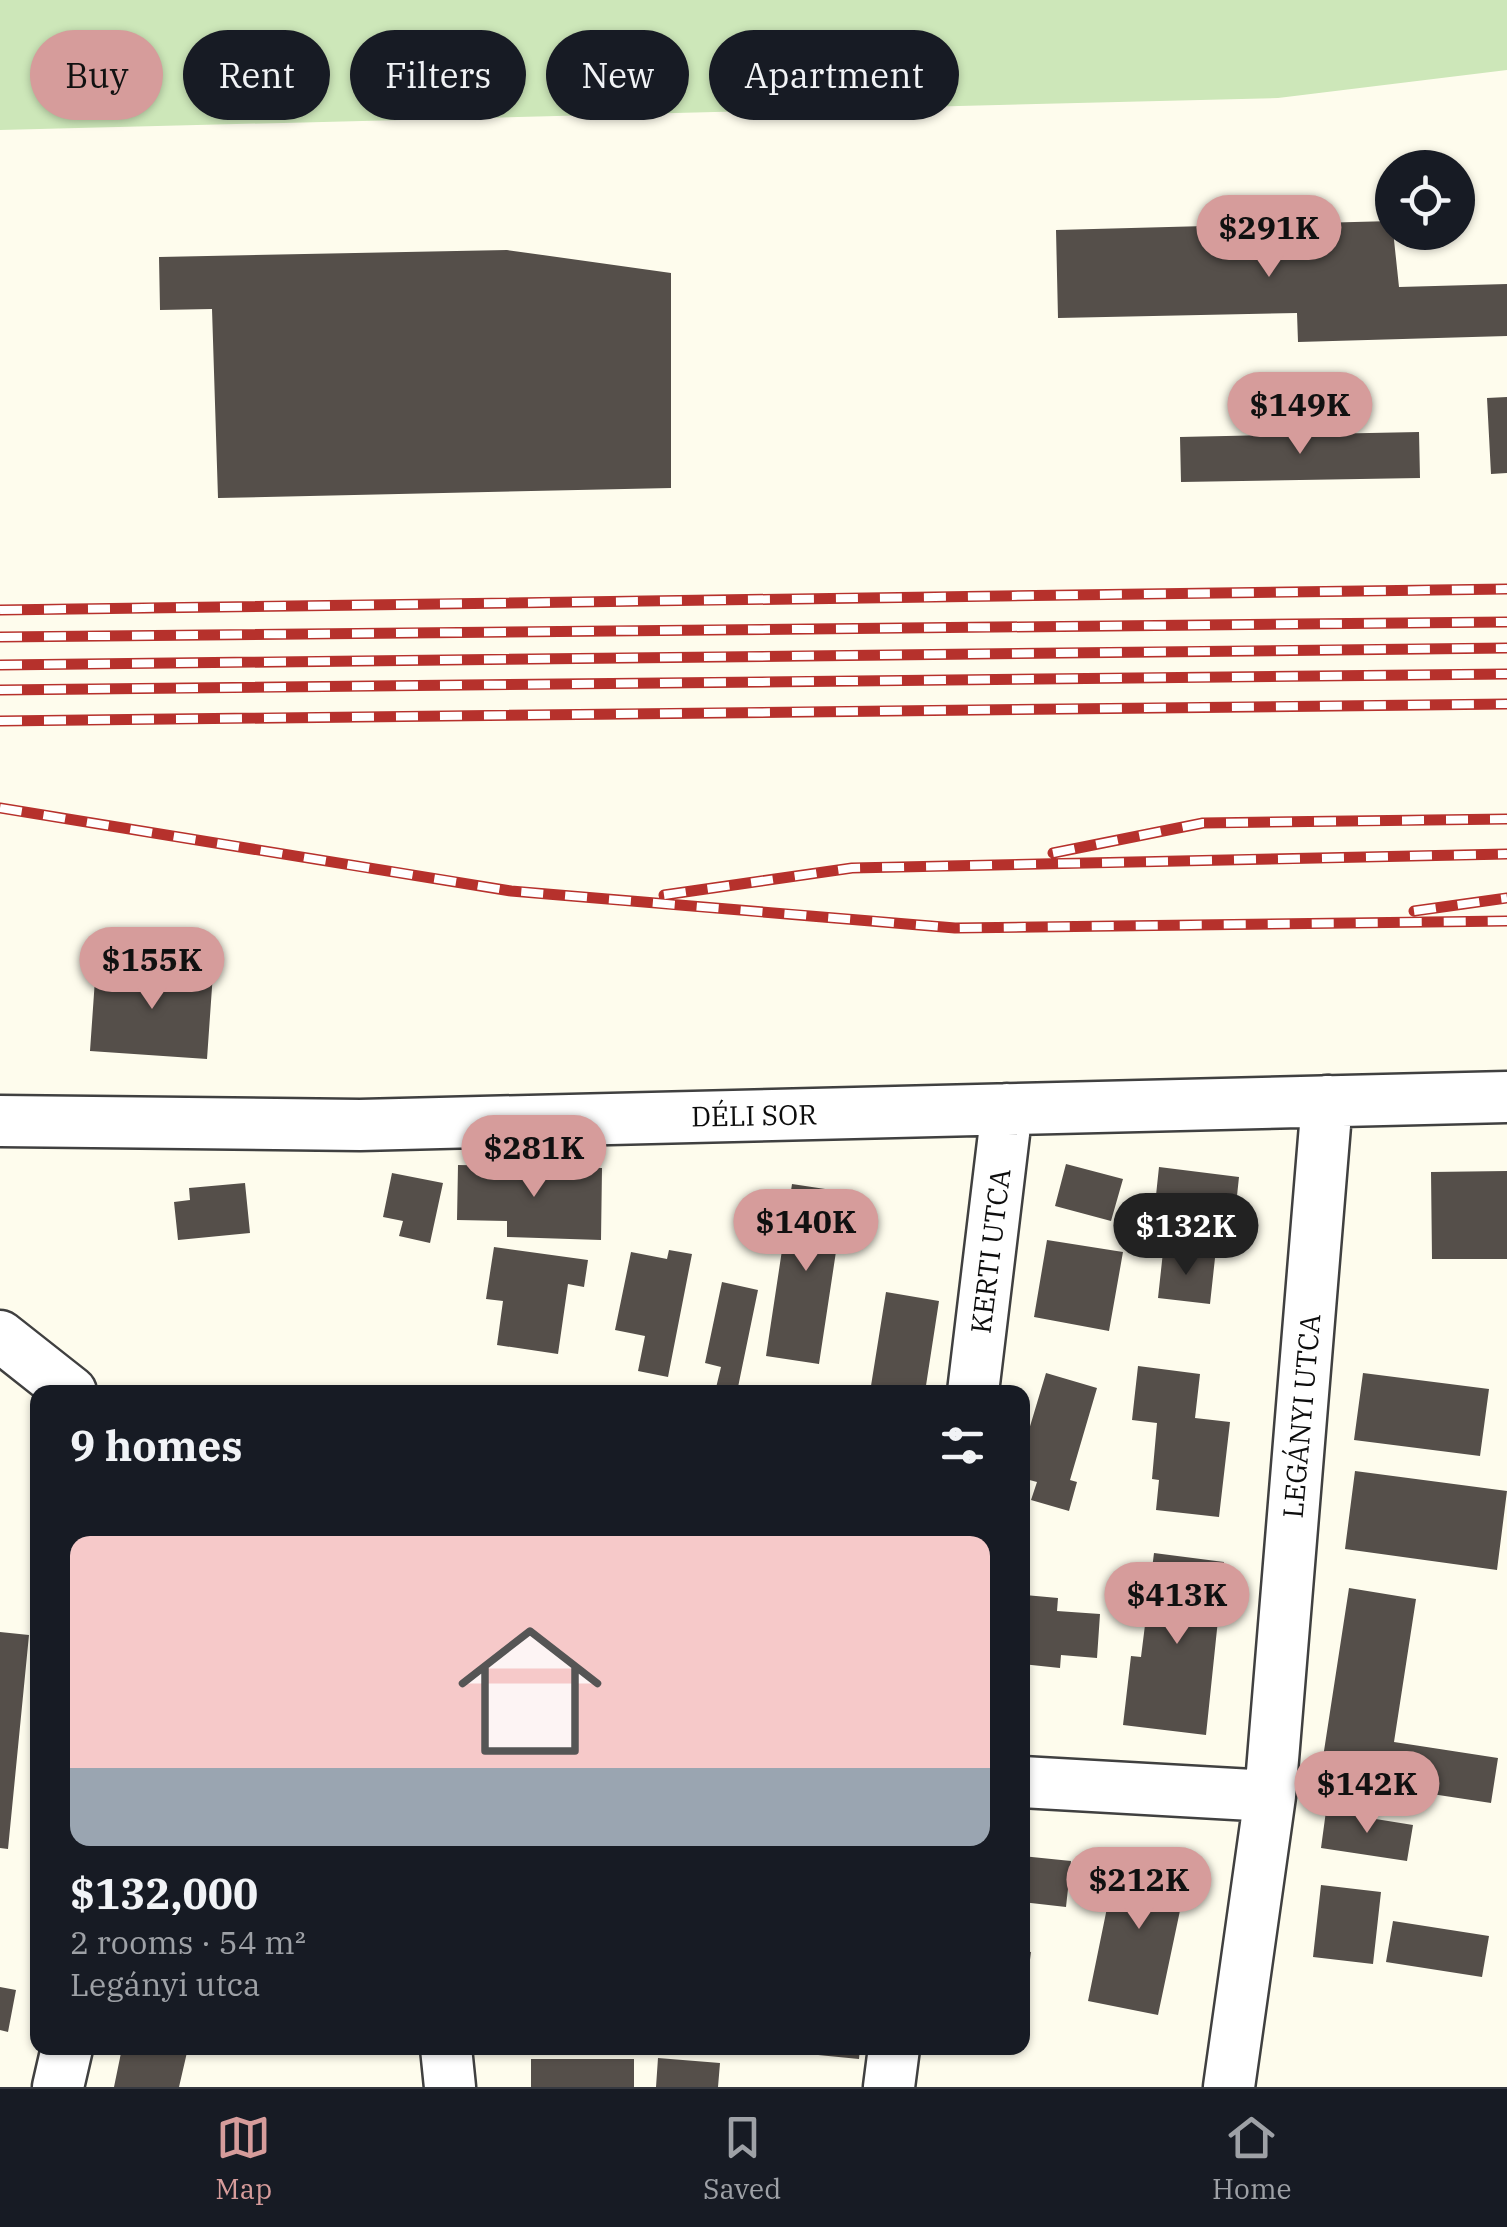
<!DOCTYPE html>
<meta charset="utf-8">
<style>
:root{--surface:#171b24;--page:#242831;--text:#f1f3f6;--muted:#9ea1a6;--line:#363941;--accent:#d69c9b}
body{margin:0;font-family:"IBM Plex Serif",serif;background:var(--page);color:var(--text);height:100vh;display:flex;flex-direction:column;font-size:38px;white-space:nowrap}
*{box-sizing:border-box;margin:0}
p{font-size:32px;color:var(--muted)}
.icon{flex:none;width:55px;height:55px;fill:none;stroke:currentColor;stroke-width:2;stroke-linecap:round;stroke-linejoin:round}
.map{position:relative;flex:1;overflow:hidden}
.drawer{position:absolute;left:30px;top:1385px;width:1000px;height:670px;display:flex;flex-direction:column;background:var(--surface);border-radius:20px;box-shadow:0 2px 8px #0004}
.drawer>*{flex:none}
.top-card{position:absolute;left:30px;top:30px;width:1000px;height:90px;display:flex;gap:20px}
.buttons{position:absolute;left:1375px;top:150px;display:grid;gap:20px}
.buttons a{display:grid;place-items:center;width:100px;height:100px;border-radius:50%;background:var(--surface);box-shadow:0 2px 8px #0004;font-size:50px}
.price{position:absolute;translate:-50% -85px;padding:0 22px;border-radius:35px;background:var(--accent);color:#111;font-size:32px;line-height:65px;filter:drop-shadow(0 2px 5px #0008)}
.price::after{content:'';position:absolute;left:50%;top:60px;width:30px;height:22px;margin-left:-15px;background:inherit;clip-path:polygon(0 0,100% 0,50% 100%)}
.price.active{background:#222;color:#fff}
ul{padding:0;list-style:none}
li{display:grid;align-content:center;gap:20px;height:530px;padding:0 40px}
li+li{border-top:2px solid var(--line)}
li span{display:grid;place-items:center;height:310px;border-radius:20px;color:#555}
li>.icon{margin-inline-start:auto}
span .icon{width:180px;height:180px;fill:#fffc;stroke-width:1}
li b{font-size:42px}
h2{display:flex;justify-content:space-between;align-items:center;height:120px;padding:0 40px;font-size:42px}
.pill{padding:0 35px;border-radius:45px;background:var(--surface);box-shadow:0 2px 8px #0004;font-size:35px;line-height:90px}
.pill.active{background:var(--accent);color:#111}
.tab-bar{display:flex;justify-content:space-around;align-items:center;height:140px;border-top:2px solid var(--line);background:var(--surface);font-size:28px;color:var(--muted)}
.tab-bar a{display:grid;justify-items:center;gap:5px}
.tab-bar .active{color:var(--accent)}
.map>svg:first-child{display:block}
.green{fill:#cde7b9}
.building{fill:#554f4a}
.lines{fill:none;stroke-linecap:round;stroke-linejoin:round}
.minor-casing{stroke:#404040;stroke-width:55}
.minor{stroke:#fff;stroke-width:50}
.rail-casing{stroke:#b6312c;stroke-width:11}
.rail{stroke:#fff;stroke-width:8;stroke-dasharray:22;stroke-linecap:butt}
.labels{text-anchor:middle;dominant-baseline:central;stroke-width:10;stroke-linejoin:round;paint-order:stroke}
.street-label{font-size:28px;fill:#0d0d0d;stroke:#fff}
</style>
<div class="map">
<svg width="1507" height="2087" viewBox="0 0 1507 2087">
<rect width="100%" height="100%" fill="#fefced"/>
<!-- green -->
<path class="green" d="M0 0H1507V70L1278 98 0 130Z"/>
<!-- building -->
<path class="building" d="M1392 221 1399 287 1507 284V336L1298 342 1297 313 1058 318 1056 230Z
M507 250 671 273V488L218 498 212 309 160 310 159 257Z
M1507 397V473L1491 474 1487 398Z
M1419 432 1420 478 1181 482 1180 437Z
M96 965 213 973 207 1059 90 1051Z
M1066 1164 1123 1179 1111 1221 1055 1206Z
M458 1165 602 1168 601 1240 507 1237V1221L457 1220Z
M1159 1167 1239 1177 1234 1224 1216 1222 1214 1240 1152 1233Z
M1507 1171V1259H1432L1431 1172Z
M392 1173 443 1183 430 1243 399 1236 403 1221 383 1217Z
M245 1183 250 1233 178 1240 174 1202 190 1200 189 1188Z
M792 1184 845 1192 819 1364 766 1356Z
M1047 1240 1123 1252 1109 1331 1034 1317Z
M494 1247 588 1260 584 1287 568 1284 558 1354 497 1345 503 1301 486 1299Z
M669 1250 692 1254 668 1377 638 1371 645 1336 615 1330 631 1252 667 1259Z
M1163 1252 1215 1258 1210 1304 1158 1298Z
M722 1282 758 1290 737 1392H715L721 1367 705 1363Z
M886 1292 939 1301 925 1392H870Z
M1138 1366 1200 1374 1195 1418 1230 1422 1219 1517 1156 1510 1159 1480 1152 1479 1157 1423 1132 1420Z
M1046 1373 1097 1388 1070 1480 1077 1482 1069 1511 1031 1500 1037 1482 1022 1478V1453Z
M1363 1373 1489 1389 1480 1456 1354 1440Z
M1355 1471 1507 1491 1497 1570 1345 1549Z
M1154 1553 1224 1562 1206 1735 1123 1725 1131 1656 1141 1657Z
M1349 1588 1416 1599 1394 1742 1498 1758 1491 1803 1320 1777Z
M1025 1595 1058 1598 1057 1611 1100 1614 1097 1658 1061 1655 1060 1668 1022 1664Z
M0 1632 29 1635 8 1849 0 1848Z
M1326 1811 1413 1825 1407 1861 1321 1848Z
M1119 1849 1190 1863 1158 2015 1088 2001Z
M1022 1856 1071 1861 1066 1907 1022 1902Z
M1321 1885 1381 1892 1373 1964 1313 1957Z
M1393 1921 1489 1936 1482 1977 1386 1962Z
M1022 1951 1031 1952 1025 1998H1022Z
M0 1987 16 1990 8 2032 0 2030Z
M122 2048H188L179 2087H114Z
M748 2048H860L859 2059Z
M658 2058 720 2063 718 2087H656Z
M531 2059H634V2087H531Z"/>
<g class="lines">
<!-- minor casing -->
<g class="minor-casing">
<path id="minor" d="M0 1121 360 1125 1507 1097
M0 1336 71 1392
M973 1392 1007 1109
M1022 1782 1270 1796
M446 2048 450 2087
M58 2087 67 2048
M889 2087 894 2048
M1229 2087 1270 1796 1327 1101"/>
</g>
<!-- minor -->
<use href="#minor" class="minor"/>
<!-- rail casing -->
<g class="rail-casing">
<path id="rail" d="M0 610 1507 589
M0 637 1507 622
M0 665 1507 648
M0 690 1507 674
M0 721 1507 704
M0 808 511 891 955 928 1507 921
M1053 853 1203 823 1507 819
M664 895 852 868 1507 854
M1414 911 1507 898"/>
</g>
<!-- rail -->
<use href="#rail" class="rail"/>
</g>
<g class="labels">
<!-- street labels -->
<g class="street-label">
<text transform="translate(754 1115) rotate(-1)">DÉLI SOR</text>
<text transform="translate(990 1251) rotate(-83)">KERTI UTCA</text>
<text transform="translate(1301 1416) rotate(-85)">LEGÁNYI UTCA</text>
</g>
</g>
</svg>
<div class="buttons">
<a><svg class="icon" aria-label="locate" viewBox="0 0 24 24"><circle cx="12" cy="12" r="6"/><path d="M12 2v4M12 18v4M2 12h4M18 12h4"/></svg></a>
</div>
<b class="price" style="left:1269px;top:280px">$291K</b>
<b class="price" style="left:1300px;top:457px">$149K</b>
<b class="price" style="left:152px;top:1012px">$155K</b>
<b class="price" style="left:534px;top:1200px">$281K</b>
<b class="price" style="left:806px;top:1274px">$140K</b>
<b class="price active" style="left:1186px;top:1278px">$132K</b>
<b class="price" style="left:1177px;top:1647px">$413K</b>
<b class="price" style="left:1367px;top:1836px">$142K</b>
<b class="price" style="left:1139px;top:1932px">$212K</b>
<div class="top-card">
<a class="pill active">Buy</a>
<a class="pill">Rent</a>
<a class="pill">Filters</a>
<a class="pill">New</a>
<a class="pill">Apartment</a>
</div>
<section class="drawer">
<h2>9 homes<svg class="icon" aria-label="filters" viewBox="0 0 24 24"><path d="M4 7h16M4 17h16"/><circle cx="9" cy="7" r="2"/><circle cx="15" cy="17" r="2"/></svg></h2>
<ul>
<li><span style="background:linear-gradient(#f6c9c9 75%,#9aa5b1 0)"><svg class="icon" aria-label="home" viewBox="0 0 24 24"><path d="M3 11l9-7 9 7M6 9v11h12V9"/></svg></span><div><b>$132,000</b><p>2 rooms · 54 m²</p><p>Legányi utca</p></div></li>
</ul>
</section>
</div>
<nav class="tab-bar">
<a class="active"><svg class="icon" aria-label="map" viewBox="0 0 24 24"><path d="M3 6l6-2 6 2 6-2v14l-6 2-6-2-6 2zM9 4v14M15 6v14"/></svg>Map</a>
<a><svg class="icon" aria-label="saved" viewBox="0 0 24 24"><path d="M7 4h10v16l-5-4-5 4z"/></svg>Saved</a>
<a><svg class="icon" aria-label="home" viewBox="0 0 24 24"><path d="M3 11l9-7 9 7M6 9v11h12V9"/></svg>Home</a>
</nav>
